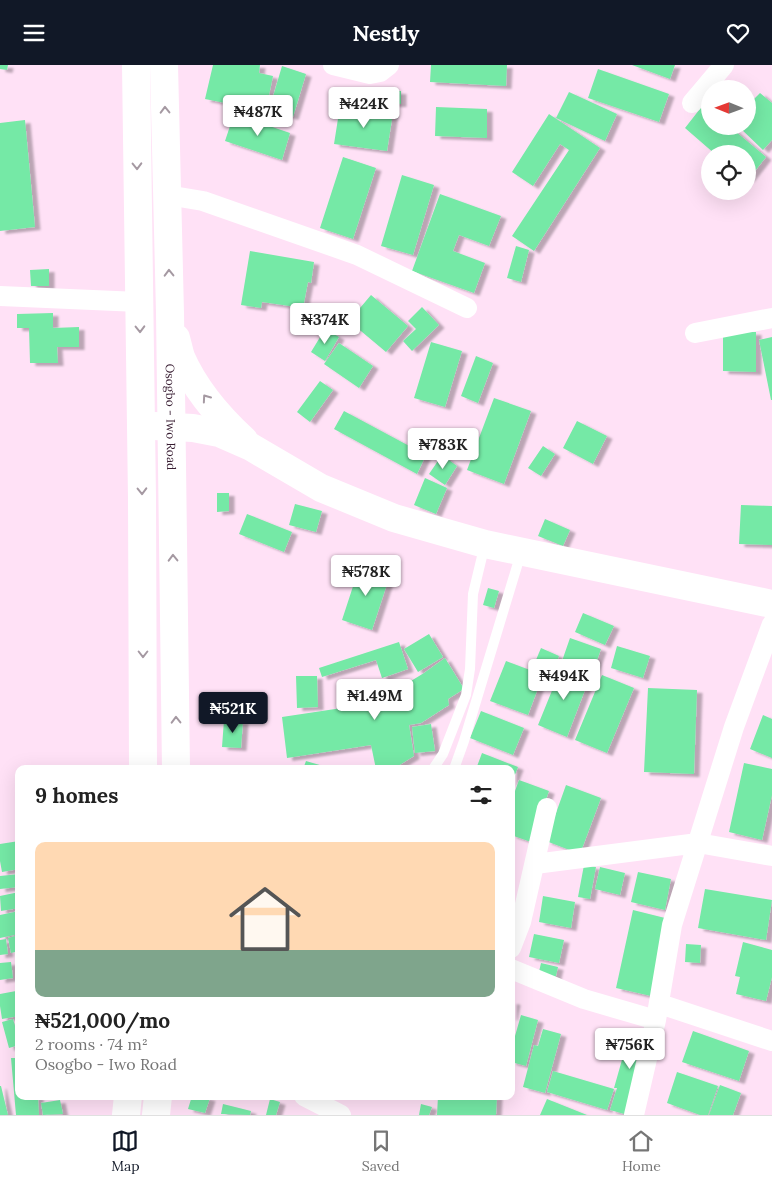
<!DOCTYPE html>
<meta charset="utf-8">
<style>
:root{--surface:#fff;--page:#f6f6f6;--text:#222;--muted:#767676;--line:#e0e0e0;--accent:#111827}
body{margin:0;font-family:Lora,serif;background:var(--page);color:var(--text);height:100vh;display:flex;flex-direction:column;font-size:19px;white-space:nowrap}
*{box-sizing:border-box;margin:0}
p{font-size:16px;color:var(--muted)}
.icon{flex:none;width:28px;height:28px;fill:none;stroke:currentColor;stroke-width:2;stroke-linecap:round;stroke-linejoin:round}
.map{position:relative;flex:1;overflow:hidden}
.side{position:absolute;left:15px;top:700px;width:500px;height:335px;display:flex;flex-direction:column;background:var(--surface);border-radius:10px;box-shadow:0 5px 20px #0002}
.side>*{flex:none}
.needle{width:32px;rotate:271deg}
.fabs{position:absolute;left:701px;top:15px;display:grid;gap:10px}
.fabs a{display:grid;place-items:center;width:55px;height:55px;border-radius:50%;background:var(--surface);box-shadow:0 5px 20px #0002;font-size:25px}
.price{position:absolute;translate:-50% -42px;padding:0 11px;border-radius:5px;background:#fff;color:#222;font-size:16px;line-height:32px;filter:drop-shadow(0 1px 2px #0008)}
.price::after{content:'';position:absolute;left:50%;top:30px;width:15px;height:11px;margin-left:-8px;background:inherit;clip-path:polygon(0 0,100% 0,50% 100%)}
.price.active{background:var(--accent);color:#fff}
ul{padding:0;list-style:none}
li{display:grid;align-content:center;gap:10px;height:265px;padding:0 20px}
li span{display:grid;place-items:center;height:155px;border-radius:10px;color:#555}
li>.icon{margin-inline-start:auto}
span .icon{width:90px;height:90px;fill:#fffc;stroke-width:1}
li b{font-size:21px}
h2{display:flex;justify-content:space-between;align-items:center;height:60px;padding:0 20px;font-size:21px}
header{display:flex;justify-content:space-between;align-items:center;height:65px;padding:0 20px;background:var(--accent);color:#fff;font-size:22px;font-weight:700}
.tabs{display:flex;justify-content:space-around;align-items:center;height:70px;border-top:1px solid var(--line);background:var(--surface);font-size:14px;color:var(--muted)}
.tabs a{display:grid;justify-items:center;gap:2px}
.tabs .active{color:var(--accent)}
.map>svg:first-child{display:block}
.building{fill:#75e9a6;filter:url(#shadow)}
.lines{fill:none;stroke-linecap:round;stroke-linejoin:round}
.service{stroke:#fff;stroke-width:10}
.minor{stroke:#fff;stroke-width:20}
.primary{stroke:#fff;stroke-width:28}
.oneway{stroke:#a599a2}
.labels{text-anchor:middle;dominant-baseline:central;stroke-width:4;stroke-linejoin:round;paint-order:stroke}
.street-label{font-size:12px;fill:#371c31;stroke:#fff}
</style>
<header><svg class="icon" aria-label="menu" viewBox="0 0 24 24"><path d="M4 6h16M4 12h16M4 18h16"/></svg>Nestly<svg class="icon" aria-label="heart" viewBox="0 0 24 24"><path d="M12 20l-8-8c-3-5 5-10 8-4 3-6 11-1 8 4z"/></svg></header>
<div class="map">
<svg width="772" height="1050" viewBox="0 0 772 1050">
<defs>
<filter id="shadow"><feDropShadow dx="5.5" dy="3" stdDeviation="1" flood-color="#0004"/></filter>
</defs>
<rect width="100%" height="100%" fill="#ffe1f6"/>
<!-- building -->
<path class="building" d="M0 0H8L7 5 0 4Z
M213 0H260L259 8 273 11 268 35 248 30 245 42 205 34Z
M431 0H507L506 21 430 17Z
M632 0H675L670 14Z
M282 1 306 9 293 52 269 45Z
M598 4 669 29 659 57 588 33Z
M378 26H401V39H378Z
M569 27 617 49 605 76 556 53Z
M760 28 772 38V75L763 85 738 61H748V30L753 35Z
M703 40 710 45V61H729L766 92 748 115V89H715L685 63Z
M340 41 393 48 387 86 334 79Z
M436 42 487 44V73L435 71Z
M234 49 290 68 282 95 225 76Z
M549 49 600 83 534 186 512 171 569 85 560 79 533 121 512 107Z
M25 55 35 162 0 166V58Z
M343 92 376 103 353 174 320 163Z
M402 110 434 120 413 190 381 181Z
M440 129 501 151 489 181 459 170 453 186 485 198 474 228 412 206Z
M516 181 529 185 521 217 507 213Z
M250 186 314 197 311 218 308 217 303 243 262 237 261 243 241 240Z
M49 204V221H31L30 205Z
M371 230 408 261 386 287 349 256Z
M422 242 439 260 412 286 403 276 416 264 408 256Z
M53 248V263L79 262V282H57L58 298H30L29 263H17V249Z
M325 264 339 272 325 296 311 287Z
M723 267H756V307L723 306Z
M772 272V335H771L759 275Z
M431 277 462 286 445 342 414 333Z
M339 278 373 301 359 323 324 299Z
M476 291 493 298 478 338 461 331Z
M320 316 333 325 310 357 297 347Z
M494 333 531 346 504 419 467 405Z
M344 346 426 390 417 409 334 364Z
M577 356 607 371 593 399 563 383Z
M543 381 555 389 541 411 528 403Z
M442 390 457 401 445 420 429 409Z
M425 413 447 423 436 449 414 440Z
M217 428H229V446L217 447Z
M295 439 322 446 316 467 289 460Z
M741 440 772 441V480L739 479Z
M247 449 292 467 284 487 239 469Z
M545 454 570 465 563 481 538 471Z
M360 500 390 510 372 565 342 555Z
M488 523 499 526 494 543 483 540Z
M583 548 614 561 605 580 575 567Z
M429 569 443 592 418 607 404 584Z
M570 573 601 584 593 607 562 596Z
M399 577 408 604 382 613 376 595 322 612 319 603Z
M617 581 650 591 643 613 611 603Z
M541 583 559 591 552 609 533 602Z
M445 593 464 624 448 634 449 640 421 658 409 660 414 691 398 701 381 704H376L371 680 287 693 282 652 375 638 424 608Z
M506 596 543 610 528 650 490 636Z
M562 601 590 612 567 672 538 660Z
M602 610 634 623 607 688 575 675Z
M296 611H317L318 642 297 643Z
M648 623 697 625 694 709 644 707Z
M481 646 524 663 513 690 470 673Z
M763 650 772 654V693L750 684Z
M224 655 243 656 241 683 222 682Z
M431 659 435 686 415 688 412 662Z
M482 688 518 702 511 720V704H476Z
M306 696 330 703V704H303Z
M744 698 772 704V730L762 775 729 767Z
M519 715 549 726 531 777 511 770V737Z
M566 720 601 733 580 789 546 776Z
M19 776V804L2 807 0 796V779Z
M584 800 596 802 590 834 578 832Z
M600 802 625 808 620 830 595 824Z
M638 807 671 814 665 845 631 837Z
M19 809V822L0 824V811Z
M705 824 772 835 766 875 698 863Z
M19 827V843L1 846 0 831Z
M543 831 575 837 571 863 539 857Z
M633 845 669 854 651 931 616 923Z
M19 846V869L0 873V850Z
M534 869 564 875 559 898 529 892Z
M19 870V886L11 888 8 873Z
M6 874 8 889 0 890V875Z
M743 877 772 885V912L766 936 736 929 740 912 735 911Z
M686 879 701 880 700 898 685 897Z
M11 897 13 913 0 915V898Z
M541 898 558 902 555 915 538 911Z
M16 926 19 951 2 954 0 941V929Z
M511 936 515 937 512 953 511 952Z
M521 950 538 955 526 1001 511 997V985Z
M13 954 19 975V980L9 983 2 957Z
M631 963 652 969 628 1050 610 1045 617 1023H614Z
M543 964 561 969 545 1028 523 1022 534 980 538 981Z
M693 966 749 986 739 1016 682 997Z
M11 993H19V1031H38L39 1050H16Z
M553 1006 614 1024 607 1045 547 1027Z
M677 1007 718 1021 708 1050H700L667 1038Z
M720 1020 741 1028 733 1050H709Z
M0 1021H1L8 1050H0Z
M192 1031H202L210 1033 205 1048 188 1044Z
M438 1031H497L496 1050H437Z
M270 1034 280 1037 276 1050H266Z
M547 1034 587 1050H540Z
M60 1035 63 1049 43 1050 41 1038Z
M223 1039 251 1046 250 1050 221 1049Z
M421 1039 432 1042 429 1050H419Z"/>
<g class="lines">
<!-- service -->
<path class="service" d="M433 704 443 689 466 630 470 604 473 529 485 479
M454 704 464 676 521 488"/>
<!-- minor -->
<path class="minor" d="M333 0 370 9 380 7 389 0
M692 38 724 0
M167 130 203 136 357 190 467 243
M0 231 139 237
M695 268 772 253
M535 799 698 778 772 791
M511 883 521 857 547 743
M511 904 584 934 656 955
M660 939 772 976
M304 1031 341 1050
M634 1050 656 955 672 860 734 662 772 559"/>
<!-- primary -->
<g class="primary">
<path d="M136 0 142 433 143 704"/>
<path id="s1" d="M164 0 170 248 176 704"/>
<path d="M176 273C178 280 179 286 181 292 195 324 219 352 244 375"/>
<path d="M154 361 193 363 219 368 251 382 321 423 394 453 485 479 772 539"/>
<path d="M126 1050 128 1031"/>
<path d="M156 1050 158 1031"/>
</g>
</g>
<!-- one-way arrows -->
<defs><path id="oneway-chevron" d="M-2-3.5L2.5 0L-2 3.5" fill="none" stroke-width="1.6" stroke-linecap="round" stroke-linejoin="round" transform="scale(1.25)"/></defs>
<g class="oneway">
<use href="#oneway-chevron" transform="translate(165 45) rotate(-91)"/>
<use href="#oneway-chevron" transform="translate(137 101) rotate(89)"/>
<use href="#oneway-chevron" transform="translate(169 208) rotate(-91)"/>
<use href="#oneway-chevron" transform="translate(140 264) rotate(89)"/>
<use href="#oneway-chevron" transform="translate(206 333) rotate(-125)"/>
<use href="#oneway-chevron" transform="translate(142 426) rotate(89)"/>
<use href="#oneway-chevron" transform="translate(173 493) rotate(-91)"/>
<use href="#oneway-chevron" transform="translate(143 589) rotate(90)"/>
<use href="#oneway-chevron" transform="translate(176 655) rotate(-91)"/>
</g>
<g class="labels">
<!-- street labels -->
<g class="street-label">
<text stroke="none"><textPath href="#s1" startOffset="352">Osogbo - Iwo Road</textPath></text>
</g>
</g>
</svg>
<div class="fabs">
<a><svg class="needle" viewBox="-14 -14 28 28"><path d="M0-13l5 13h-10z" fill="#e53935"/><path d="M0 13l5-13h-10z" fill="#767676"/></svg></a>
<a><svg class="icon" aria-label="locate" viewBox="0 0 24 24"><circle cx="12" cy="12" r="6"/><path d="M12 2v4M12 18v4M2 12h4M18 12h4"/></svg></a>
</div>
<b class="price" style="left:364px;top:64px">₦424K</b>
<b class="price" style="left:258px;top:72px">₦487K</b>
<b class="price" style="left:325px;top:280px">₦374K</b>
<b class="price" style="left:443px;top:405px">₦783K</b>
<b class="price" style="left:366px;top:532px">₦578K</b>
<b class="price" style="left:564px;top:636px">₦494K</b>
<b class="price" style="left:375px;top:656px">₦1.49M</b>
<b class="price active" style="left:233px;top:669px">₦521K</b>
<b class="price" style="left:630px;top:1005px">₦756K</b>
<section class="side">
<h2>9 homes<svg class="icon" aria-label="filters" viewBox="0 0 24 24"><path d="M4 7h16M4 17h16"/><circle cx="9" cy="7" r="2"/><circle cx="15" cy="17" r="2"/></svg></h2>
<ul>
<li><span style="background:linear-gradient(#ffd9b3 70%,#7fa58c 0)"><svg class="icon" aria-label="home" viewBox="0 0 24 24"><path d="M3 11l9-7 9 7M6 9v11h12V9"/></svg></span><div><b>₦521,000/mo</b><p>2 rooms · 74 m²</p><p>Osogbo - Iwo Road</p></div></li>
</ul>
</section>
</div>
<nav class="tabs">
<a class="active"><svg class="icon" aria-label="map" viewBox="0 0 24 24"><path d="M3 6l6-2 6 2 6-2v14l-6 2-6-2-6 2zM9 4v14M15 6v14"/></svg>Map</a>
<a><svg class="icon" aria-label="saved" viewBox="0 0 24 24"><path d="M7 4h10v16l-5-4-5 4z"/></svg>Saved</a>
<a><svg class="icon" aria-label="home" viewBox="0 0 24 24"><path d="M3 11l9-7 9 7M6 9v11h12V9"/></svg>Home</a>
</nav>
